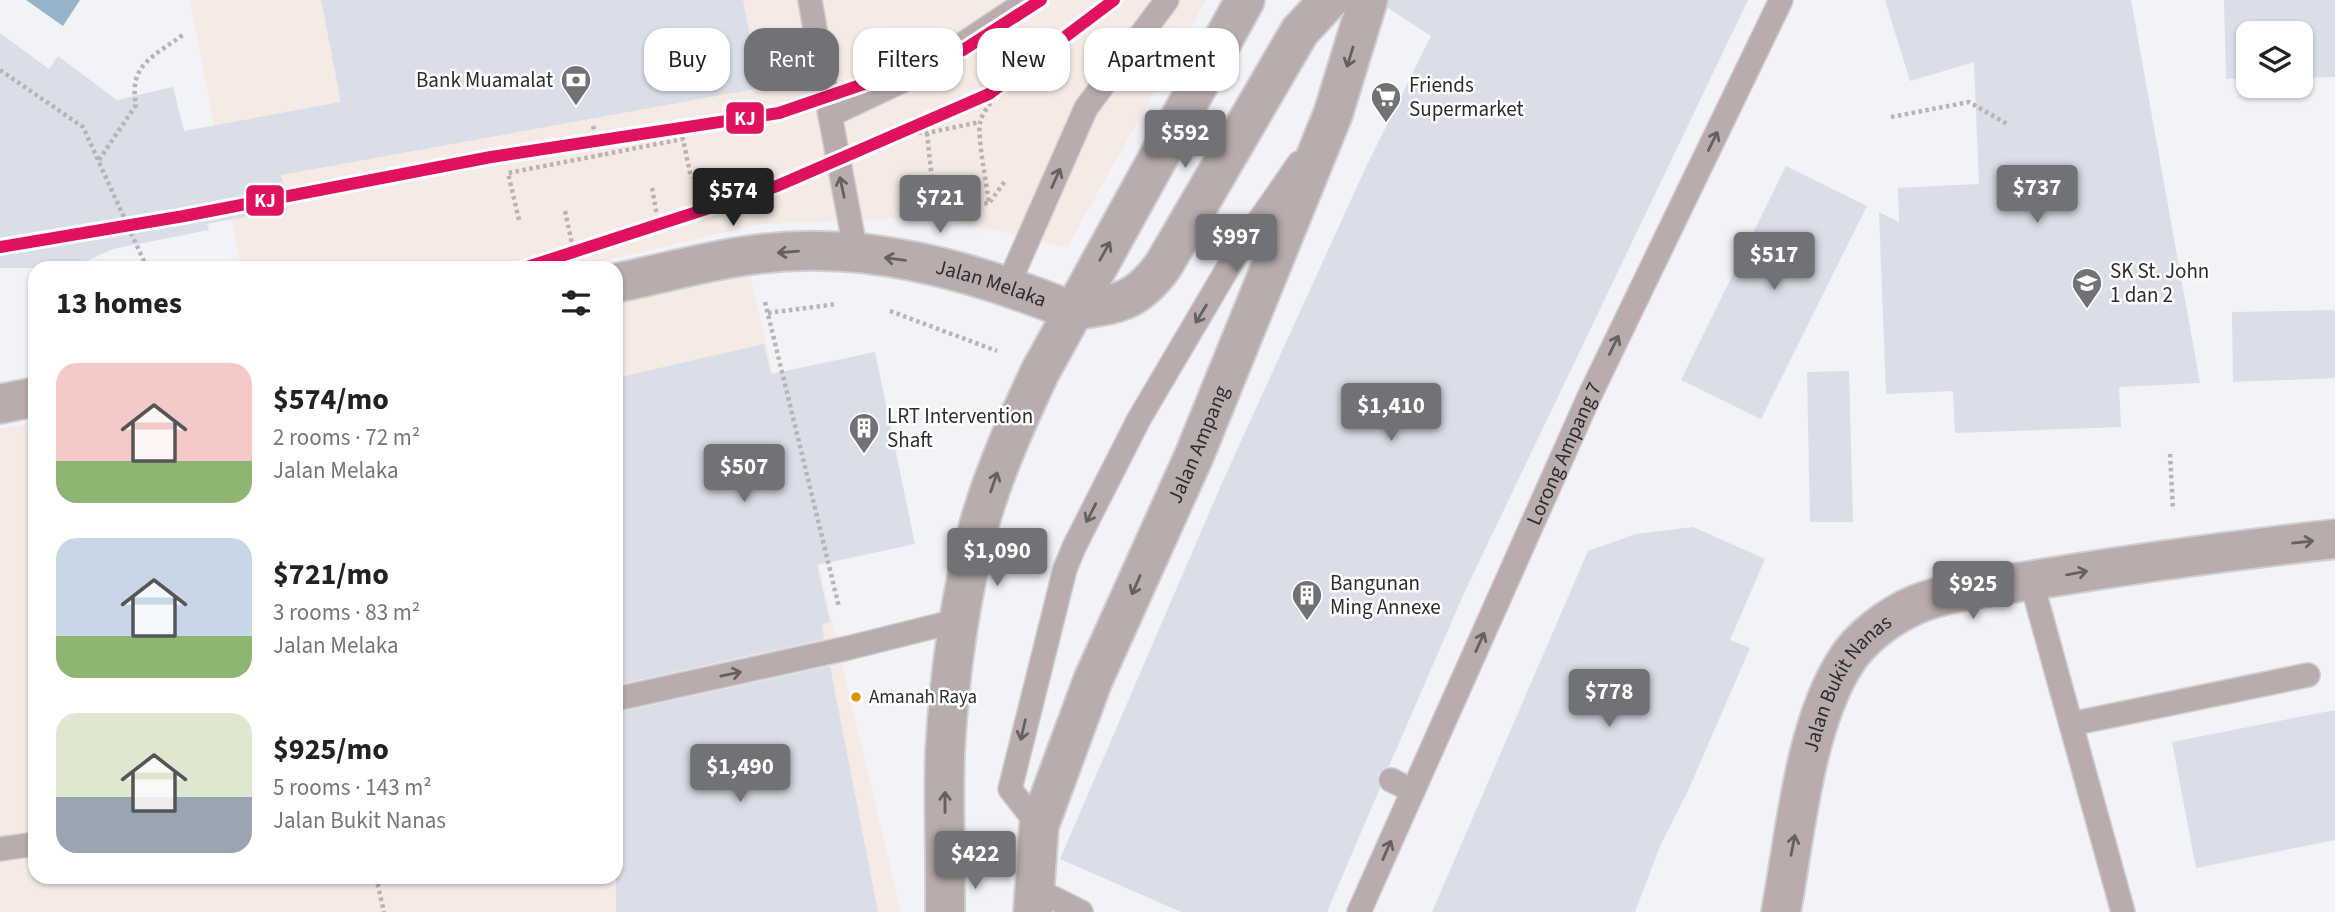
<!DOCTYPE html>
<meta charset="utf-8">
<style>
:root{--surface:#fff;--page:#f2f2f2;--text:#222;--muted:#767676;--accent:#717275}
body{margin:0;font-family:"Source Sans 3",sans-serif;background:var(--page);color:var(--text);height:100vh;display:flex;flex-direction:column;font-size:26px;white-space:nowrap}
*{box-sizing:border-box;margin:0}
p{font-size:23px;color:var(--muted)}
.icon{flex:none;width:38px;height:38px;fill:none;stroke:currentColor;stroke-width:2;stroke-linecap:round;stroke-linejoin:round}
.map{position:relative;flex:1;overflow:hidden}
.details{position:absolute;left:28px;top:261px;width:595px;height:623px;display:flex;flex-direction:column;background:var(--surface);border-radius:21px;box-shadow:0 2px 5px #0004}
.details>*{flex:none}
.banner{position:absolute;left:644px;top:28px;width:665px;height:63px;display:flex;gap:14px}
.buttons{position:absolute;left:2236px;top:21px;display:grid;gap:14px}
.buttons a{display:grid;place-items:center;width:77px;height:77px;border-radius:14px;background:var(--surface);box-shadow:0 2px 5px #0004;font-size:35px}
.price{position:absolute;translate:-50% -60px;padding:0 16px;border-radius:7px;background:var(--accent);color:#fff;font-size:23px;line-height:46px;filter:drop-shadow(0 2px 4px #0008)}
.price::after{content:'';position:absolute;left:50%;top:42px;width:21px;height:16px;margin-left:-10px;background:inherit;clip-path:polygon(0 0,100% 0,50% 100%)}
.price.current{background:#222;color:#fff}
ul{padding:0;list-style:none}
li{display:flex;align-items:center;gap:21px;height:175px;padding:0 28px}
li span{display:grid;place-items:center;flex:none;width:196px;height:140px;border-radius:21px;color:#555}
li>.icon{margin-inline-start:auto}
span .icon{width:84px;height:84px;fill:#fffc;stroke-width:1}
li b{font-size:30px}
h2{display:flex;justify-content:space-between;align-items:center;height:84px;padding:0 28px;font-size:30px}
.chip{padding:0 24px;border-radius:21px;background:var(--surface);box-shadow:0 2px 5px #0004;font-size:24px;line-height:63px}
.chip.current{background:var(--accent);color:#fff}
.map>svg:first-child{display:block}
.commercial{fill:#f6eae5}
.water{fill:#97b3ca}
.building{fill:#d9dee8}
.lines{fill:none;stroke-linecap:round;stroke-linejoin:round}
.lane-casing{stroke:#cecfd2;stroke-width:26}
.street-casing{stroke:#cecfd2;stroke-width:42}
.secondary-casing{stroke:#cecfd2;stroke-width:42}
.path{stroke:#bab2b3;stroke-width:4.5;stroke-dasharray:3.5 3.5;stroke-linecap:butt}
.lane{stroke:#baacad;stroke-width:23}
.street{stroke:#baacad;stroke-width:38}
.secondary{stroke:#b8acac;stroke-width:38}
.rail-1-casing{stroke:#fff;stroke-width:18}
.rail-1{stroke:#e0115f;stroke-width:12}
.oneway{stroke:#646062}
.oneway2{stroke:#656062}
.bus-dot{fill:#d99407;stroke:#fff;stroke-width:2.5}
.labels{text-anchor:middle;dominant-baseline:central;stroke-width:5;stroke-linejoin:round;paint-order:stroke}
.bus-label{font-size:19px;fill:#2c2d30;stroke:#fff;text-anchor:start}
.poi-label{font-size:21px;fill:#2c2d30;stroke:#fff;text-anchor:start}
.street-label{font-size:21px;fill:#2c2d30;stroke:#fff}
.line-badge{stroke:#fff;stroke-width:2.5}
.badge-label{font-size:19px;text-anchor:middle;font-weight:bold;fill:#fff}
</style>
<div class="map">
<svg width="2335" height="912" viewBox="0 0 2335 912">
<rect width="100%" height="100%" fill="#f1f3f6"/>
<!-- commercial -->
<path class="commercial" d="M190 0H1206L1067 247 936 217 762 224 572 268H241Z
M750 276 901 912H0V429L35 422V877H616V303Z"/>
<!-- water -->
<path class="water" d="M26 0H80L63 26Z"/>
<!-- building -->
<path class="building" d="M321 0H743L760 88 281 175 288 209 207 224 209 230 113 249 71 268H0V33L49 69 58 56 117 100 173 87 184 131 341 102Z
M1389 0H1748L1465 591 1389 766 1378 774 1380 788 1327 912H1181L1060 859 1222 483 1365 169 1431 36 1388 8Z
M1885 0H2131L2200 383 2119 387 2121 427 1955 433 1953 391 1886 394 1879 212 1899 222 1898 188 1979 184 1974 62 1910 81Z
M2224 0H2335V77L2301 78V33H2249V78L2226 79Z
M1786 166 1867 206 1761 419 1681 380Z
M2335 310V378L2233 382 2232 312Z
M764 344 771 374 875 352 915 544 817 565 830 622 822 624 824 639 616 685V378Z
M1849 371 1853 522H1810L1807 372Z
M1693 527 1765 559 1730 640 1750 648 1687 793 1660 846 1635 912H1432L1588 551 1636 534Z
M830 666 878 912H616V713Z
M2335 710V840L2196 868 2172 742Z"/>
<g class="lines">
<!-- lane casing -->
<g class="lane-casing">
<g id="lane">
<path d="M810 0 830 115"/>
<path d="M856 253 830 115 919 73 1029 0"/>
<path d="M1008 285 1086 108 1167 0"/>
<path d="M2031 580 2123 912"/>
<path d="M616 699 848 648 960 620"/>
<path d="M2071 724 2308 675"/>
<path d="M1391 780 1413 791"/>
<path d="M1039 826 1010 789 1065 569 1074 547 1139 419 1238 251 1299 163"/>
<path d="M0 849 35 844"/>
<path d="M1035 889 1081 912"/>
<path id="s1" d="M1359 912 1589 397 1781 0"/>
</g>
</g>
<!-- street casing -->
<g class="street-casing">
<g id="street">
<path id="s2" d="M616 283C661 274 706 261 751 255 862 239 971 270 1072 311"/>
<path d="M0 404 35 397"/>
<path id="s3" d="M1781 912C1795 836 1804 726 1846 661 1861 637 1890 616 1915 605 1953 589 2000 586 2040 579 2138 563 2236 550 2335 539"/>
</g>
</g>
<!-- secondary casing -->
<g class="secondary-casing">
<g id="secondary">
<path d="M1072 311C1117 303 1134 305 1163 266L1300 31 1329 0"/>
<path d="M945 912C946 859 943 805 945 752 949 677 960 598 979 525 994 472 1017 421 1040 372L1245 0"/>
<path id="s4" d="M1033 912 1039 826 1093 680 1194 456 1333 114 1368 0"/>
</g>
</g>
<!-- path -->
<path class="path" d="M0 70 83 127 147 268
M1891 117 1969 102 2009 125
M593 126 601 157
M904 132 927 133 980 122
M927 133 935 209 989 203C987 185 977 137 980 123 986 91 1079 21 1107 0
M99 160 136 105C128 64 155 56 184 34
M652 188 658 222
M990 202 1005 181
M565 211 574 253 578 252
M519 220 508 173 683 139 691 178
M765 302 839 607
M890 311 997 351
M768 313 837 304
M2170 454 2173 510
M376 877 384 912"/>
<!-- lane -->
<use href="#lane" class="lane"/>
<!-- street -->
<use href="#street" class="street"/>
<!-- secondary -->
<use href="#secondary" class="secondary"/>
<!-- rail-1 casing -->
<g class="rail-1-casing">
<path id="rail-1" d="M0 247 184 216 491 157 779 113 963 50 1041 0
M524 268 777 186 989 94 1114 0"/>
</g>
<!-- rail-1 -->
<use href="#rail-1" class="rail-1"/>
</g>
<!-- one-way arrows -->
<defs><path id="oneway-shaft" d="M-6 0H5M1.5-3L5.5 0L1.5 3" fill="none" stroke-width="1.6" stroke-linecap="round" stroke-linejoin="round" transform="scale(1.75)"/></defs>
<g class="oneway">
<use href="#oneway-shaft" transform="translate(1350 57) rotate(107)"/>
<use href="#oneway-shaft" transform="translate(1105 251) rotate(-61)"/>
<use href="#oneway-shaft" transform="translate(994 482) rotate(-71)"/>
<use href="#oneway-shaft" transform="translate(1136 585) rotate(114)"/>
<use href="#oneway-shaft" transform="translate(945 802) rotate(-90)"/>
</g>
<g class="oneway2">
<use href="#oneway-shaft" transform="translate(1713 141) rotate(-64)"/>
<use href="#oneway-shaft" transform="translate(1056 178) rotate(-66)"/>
<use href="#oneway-shaft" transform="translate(842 187) rotate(-102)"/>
<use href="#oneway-shaft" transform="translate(788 252) rotate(175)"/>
<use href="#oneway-shaft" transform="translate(895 259) rotate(-172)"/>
<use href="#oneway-shaft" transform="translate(1201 314) rotate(121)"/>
<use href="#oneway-shaft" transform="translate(1614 345) rotate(-64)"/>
<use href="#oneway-shaft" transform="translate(1091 513) rotate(117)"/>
<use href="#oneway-shaft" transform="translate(2303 542) rotate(-6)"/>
<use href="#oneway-shaft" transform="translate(2077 573) rotate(-10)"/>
<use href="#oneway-shaft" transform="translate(1480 642) rotate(-66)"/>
<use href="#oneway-shaft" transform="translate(731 674) rotate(-12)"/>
<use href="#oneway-shaft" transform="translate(1023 730) rotate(103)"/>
<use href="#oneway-shaft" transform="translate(1793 845) rotate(-79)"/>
<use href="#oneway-shaft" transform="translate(1387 850) rotate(-66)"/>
</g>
<!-- icons -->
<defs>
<g id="bank-pin" transform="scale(1.575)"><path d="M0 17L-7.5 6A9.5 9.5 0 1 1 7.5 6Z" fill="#717275" stroke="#fff"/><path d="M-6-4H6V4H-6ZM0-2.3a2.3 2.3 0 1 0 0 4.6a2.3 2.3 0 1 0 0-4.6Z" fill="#fff"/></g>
<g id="supermarket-pin" transform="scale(1.575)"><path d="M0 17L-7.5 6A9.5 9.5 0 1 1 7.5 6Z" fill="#717275" stroke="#fff"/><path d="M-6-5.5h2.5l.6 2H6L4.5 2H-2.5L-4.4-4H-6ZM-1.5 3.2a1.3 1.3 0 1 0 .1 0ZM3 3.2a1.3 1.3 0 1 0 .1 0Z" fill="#fff"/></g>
<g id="school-pin" transform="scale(1.575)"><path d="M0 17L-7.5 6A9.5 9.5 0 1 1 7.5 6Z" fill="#717275" stroke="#fff"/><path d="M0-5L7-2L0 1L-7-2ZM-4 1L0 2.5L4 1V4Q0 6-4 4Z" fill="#fff"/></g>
<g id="building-pin" transform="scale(1.575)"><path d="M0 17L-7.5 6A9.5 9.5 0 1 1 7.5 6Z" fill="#717275" stroke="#fff"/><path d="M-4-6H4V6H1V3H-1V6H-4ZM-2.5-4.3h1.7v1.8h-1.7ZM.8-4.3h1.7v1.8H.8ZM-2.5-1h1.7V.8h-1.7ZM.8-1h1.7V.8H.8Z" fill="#fff"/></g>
</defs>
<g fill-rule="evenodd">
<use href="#bank-pin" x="576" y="80"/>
<use href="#supermarket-pin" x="1386" y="97"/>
<use href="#school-pin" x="2087" y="283"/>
<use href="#building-pin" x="864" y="428"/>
<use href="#building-pin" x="1307" y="595"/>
</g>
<!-- markers -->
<circle class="bus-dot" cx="856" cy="697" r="6"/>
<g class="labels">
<!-- bus labels -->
<g class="bus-label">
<text x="869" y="697">Amanah Raya</text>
</g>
<!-- poi labels -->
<g class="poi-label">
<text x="553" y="80" text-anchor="end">Bank Muamalat</text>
<text x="1409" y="85">Friends<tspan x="1409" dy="24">Supermarket</tspan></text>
<text x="2110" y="271">SK St. John<tspan x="2110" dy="24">1 dan 2</tspan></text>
<text x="887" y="416">LRT Intervention<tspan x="887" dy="24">Shaft</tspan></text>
<text x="1330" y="583">Bangunan<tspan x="1330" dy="24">Ming Annexe</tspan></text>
</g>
<!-- street labels -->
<g class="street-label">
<text stroke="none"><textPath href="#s2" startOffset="382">Jalan Melaka</textPath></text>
<text stroke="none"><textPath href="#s4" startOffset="500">Jalan Ampang</textPath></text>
<text stroke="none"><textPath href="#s1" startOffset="502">Lorong Ampang 7</textPath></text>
<text stroke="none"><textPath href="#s3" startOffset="242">Jalan Bukit Nanas</textPath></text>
</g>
</g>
<g class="line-badge">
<rect x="725" y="101" width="40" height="34" rx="7" fill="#e0115f"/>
<rect x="245" y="184" width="40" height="33" rx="7" fill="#e0115f"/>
</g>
<g class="badge-label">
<text x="745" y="125">KJ</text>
<text x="265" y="207">KJ</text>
</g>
</svg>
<div class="buttons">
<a><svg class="icon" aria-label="layers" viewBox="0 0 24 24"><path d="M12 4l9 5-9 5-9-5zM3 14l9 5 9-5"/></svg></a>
</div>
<b class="price" style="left:1185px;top:170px">$592</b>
<b class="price" style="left:2037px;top:225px">$737</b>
<b class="price current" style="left:733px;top:228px">$574</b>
<b class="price" style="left:940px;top:235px">$721</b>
<b class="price" style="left:1236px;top:274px">$997</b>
<b class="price" style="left:1774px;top:292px">$517</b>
<b class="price" style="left:1391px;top:443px">$1,410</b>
<b class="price" style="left:744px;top:504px">$507</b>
<b class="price" style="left:997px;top:588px">$1,090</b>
<b class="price" style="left:1973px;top:621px">$925</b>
<b class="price" style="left:1609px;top:729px">$778</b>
<b class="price" style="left:740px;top:804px">$1,490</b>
<b class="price" style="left:975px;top:891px">$422</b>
<div class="banner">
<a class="chip">Buy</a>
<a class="chip current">Rent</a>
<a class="chip">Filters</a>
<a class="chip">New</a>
<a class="chip">Apartment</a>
</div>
<section class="details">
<h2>13 homes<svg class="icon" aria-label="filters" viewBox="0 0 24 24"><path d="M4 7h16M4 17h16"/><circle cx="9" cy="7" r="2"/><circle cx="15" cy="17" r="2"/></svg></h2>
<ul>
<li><span style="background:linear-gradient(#f6c9c9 70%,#8fb573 0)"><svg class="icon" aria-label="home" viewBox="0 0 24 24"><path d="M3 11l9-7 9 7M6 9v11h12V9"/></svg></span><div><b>$574/mo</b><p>2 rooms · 72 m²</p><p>Jalan Melaka</p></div></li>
<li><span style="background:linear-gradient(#c9d6e8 70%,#8fb573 0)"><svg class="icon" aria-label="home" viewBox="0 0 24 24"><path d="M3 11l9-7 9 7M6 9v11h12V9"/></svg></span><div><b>$721/mo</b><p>3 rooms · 83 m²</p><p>Jalan Melaka</p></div></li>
<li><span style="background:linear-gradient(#dfe7d0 60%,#9aa5b1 0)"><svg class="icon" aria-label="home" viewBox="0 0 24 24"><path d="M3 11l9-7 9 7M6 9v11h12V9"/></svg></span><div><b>$925/mo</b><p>5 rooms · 143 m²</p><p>Jalan Bukit Nanas</p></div></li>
</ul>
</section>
</div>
